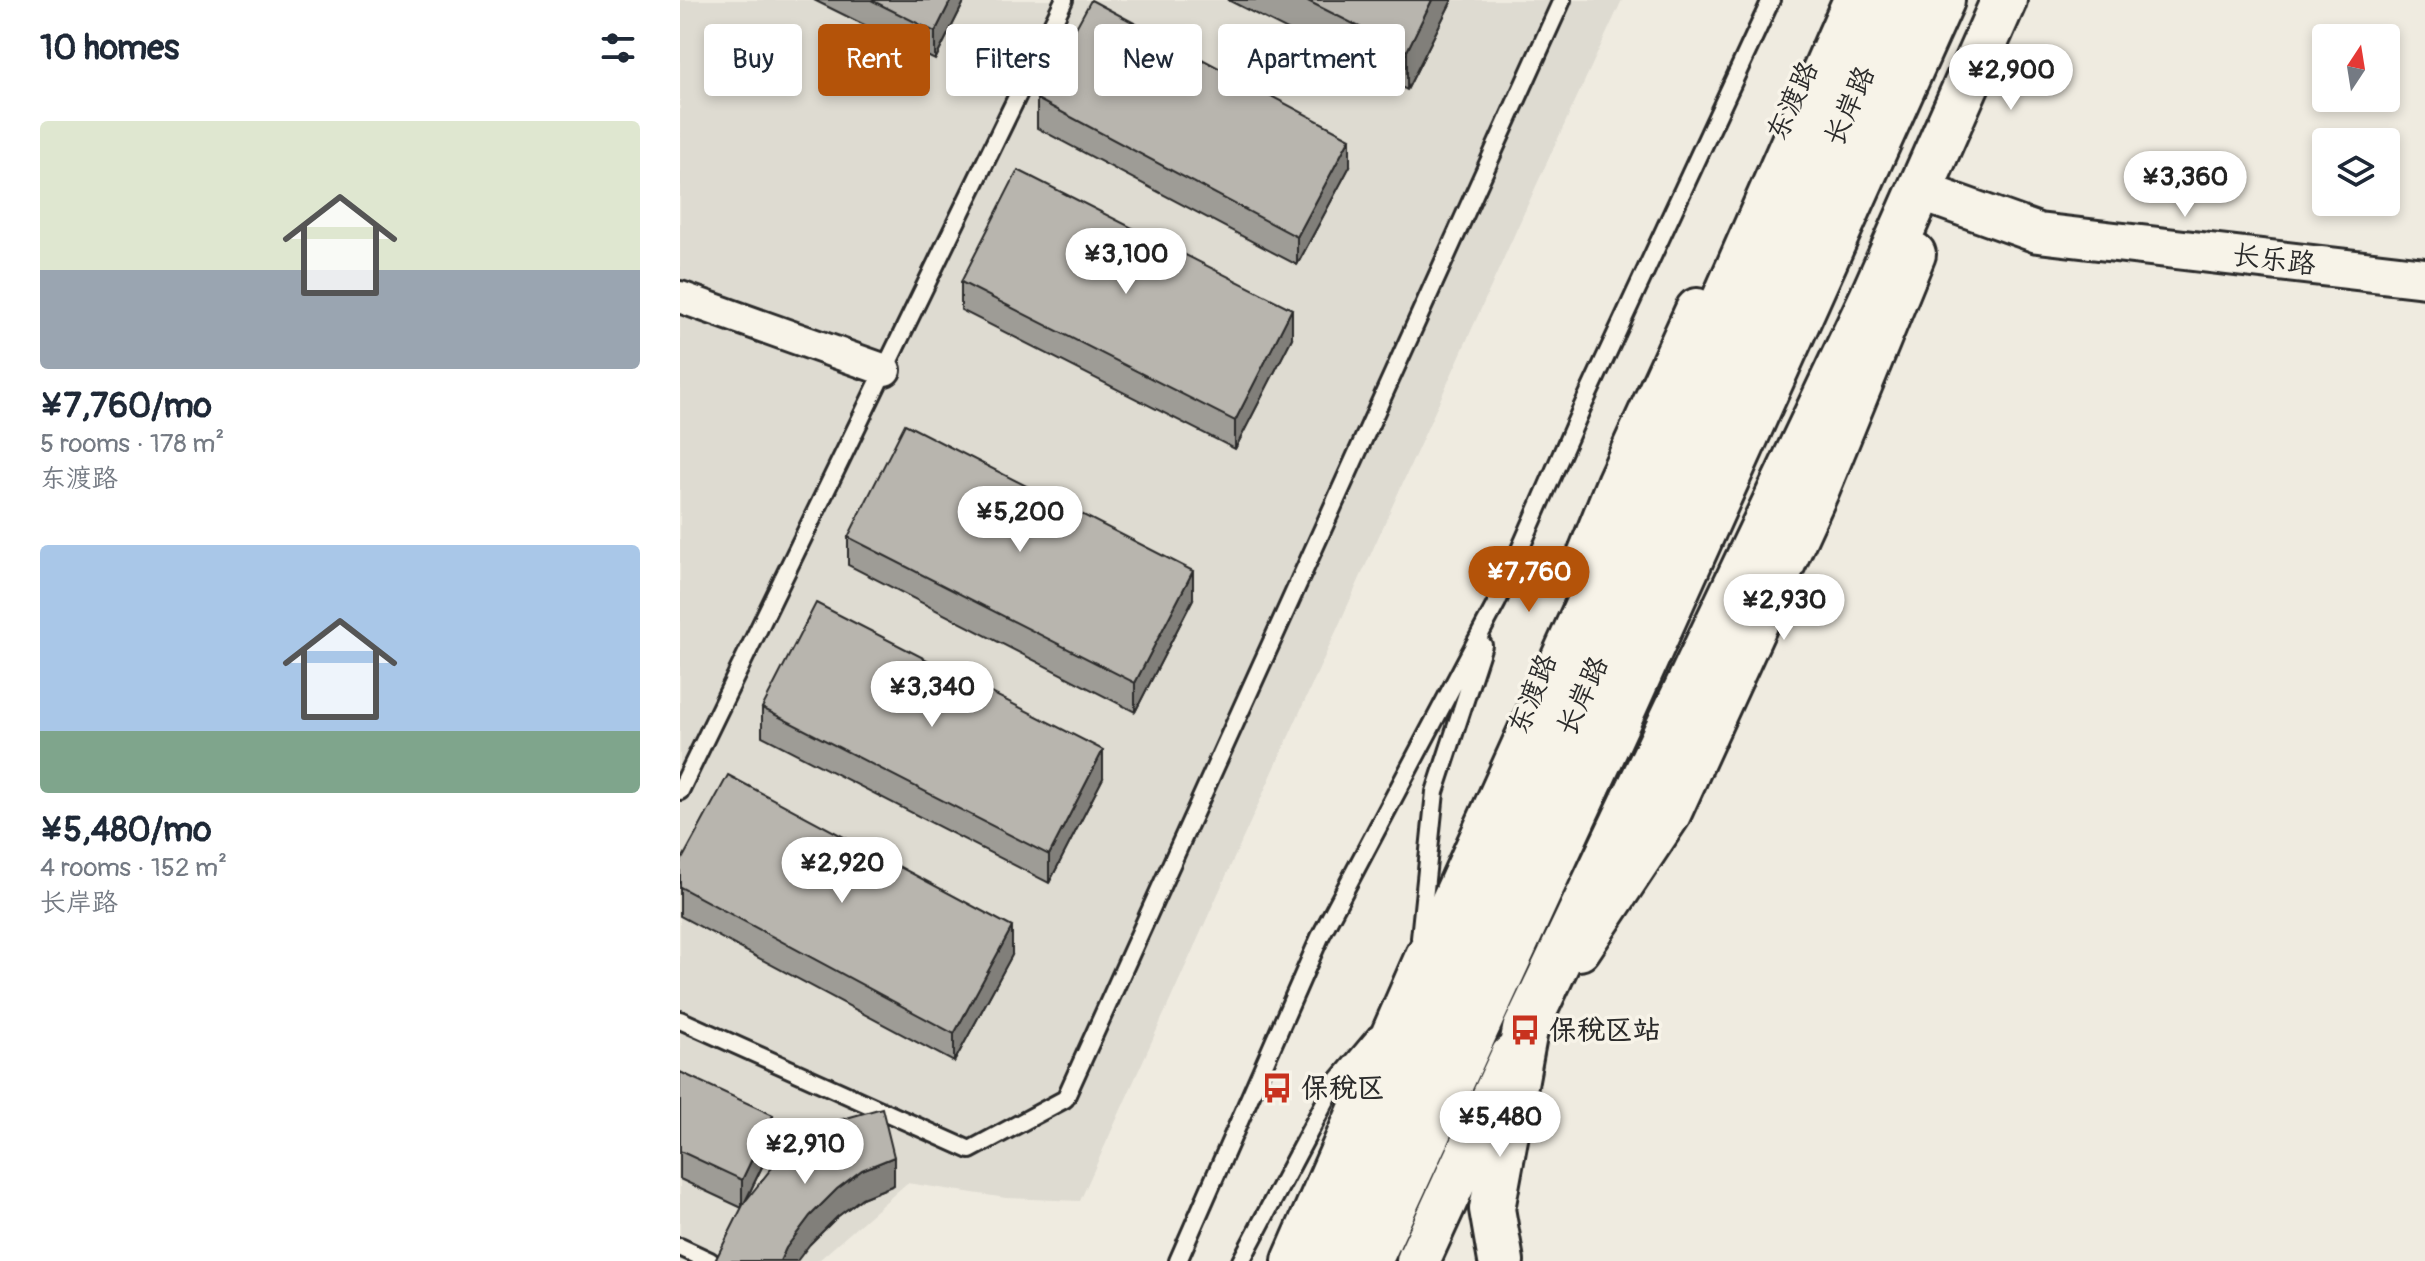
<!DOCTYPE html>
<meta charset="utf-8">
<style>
:root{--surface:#fff;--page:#f2f2f3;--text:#1f2937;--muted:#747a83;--accent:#b45309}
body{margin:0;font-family:Pangolin,"LXGW WenKai TC",sans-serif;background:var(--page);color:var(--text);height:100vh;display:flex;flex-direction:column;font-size:30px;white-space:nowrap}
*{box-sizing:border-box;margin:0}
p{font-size:26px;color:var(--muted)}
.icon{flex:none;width:44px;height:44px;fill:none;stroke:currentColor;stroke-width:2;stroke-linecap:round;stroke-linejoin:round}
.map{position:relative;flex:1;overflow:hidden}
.panel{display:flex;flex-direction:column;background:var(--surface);width:680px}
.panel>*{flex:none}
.hud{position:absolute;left:24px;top:24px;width:760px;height:72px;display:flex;gap:16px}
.needle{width:52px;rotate:12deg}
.buttons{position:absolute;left:1632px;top:24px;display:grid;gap:16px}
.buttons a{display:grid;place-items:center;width:88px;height:88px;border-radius:8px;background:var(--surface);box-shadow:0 4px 12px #0003;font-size:40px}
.price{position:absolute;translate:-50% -68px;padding:0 18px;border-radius:28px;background:#fff;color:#222;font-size:26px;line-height:52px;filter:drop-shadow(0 2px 4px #0008)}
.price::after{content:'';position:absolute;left:50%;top:48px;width:24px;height:18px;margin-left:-12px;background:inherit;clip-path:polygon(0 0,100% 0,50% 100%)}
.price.selected{background:var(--accent);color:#fff}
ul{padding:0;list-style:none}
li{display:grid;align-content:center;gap:16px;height:424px;padding:0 40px}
li span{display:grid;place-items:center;height:248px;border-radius:8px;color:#555}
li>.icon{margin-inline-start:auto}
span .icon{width:144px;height:144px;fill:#fffc;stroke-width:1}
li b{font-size:34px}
h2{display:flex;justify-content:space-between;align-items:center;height:96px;padding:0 40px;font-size:34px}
.chip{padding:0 28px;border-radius:8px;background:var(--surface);box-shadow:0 4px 12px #0003;font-size:28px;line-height:72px}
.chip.selected{background:var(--accent);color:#fff}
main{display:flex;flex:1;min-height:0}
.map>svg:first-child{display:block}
.built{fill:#dedbd1}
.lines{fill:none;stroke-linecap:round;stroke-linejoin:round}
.service-casing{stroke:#2b2b2b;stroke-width:22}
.minor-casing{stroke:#2b2b2b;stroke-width:36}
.tertiary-casing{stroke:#2b2b2b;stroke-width:44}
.secondary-casing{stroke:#2b2b2b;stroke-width:48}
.primary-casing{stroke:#2b2b2b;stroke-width:50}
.trunk-casing{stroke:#2b2b2b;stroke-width:50}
.service{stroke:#f7f3e8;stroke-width:16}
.minor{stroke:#f7f3e8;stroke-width:30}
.tertiary{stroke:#f7f3e8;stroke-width:38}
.secondary{stroke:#f7f3e8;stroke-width:42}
.primary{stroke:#f7f3e8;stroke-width:44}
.trunk{stroke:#f7f3e8;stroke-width:44}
.wall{fill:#9e9c96;stroke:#2b2b2b;stroke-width:2}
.shaded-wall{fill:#817f7a;stroke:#2b2b2b;stroke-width:2}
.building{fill:#b8b5ae;stroke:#2b2b2b;stroke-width:2}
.labels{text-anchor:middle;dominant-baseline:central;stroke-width:7;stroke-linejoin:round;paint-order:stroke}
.street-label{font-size:28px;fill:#2b2b2b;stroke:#f7f3e8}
.poi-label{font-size:28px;font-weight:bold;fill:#2b2b2b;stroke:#f7f3e8;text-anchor:start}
</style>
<main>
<section class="panel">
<h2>10 homes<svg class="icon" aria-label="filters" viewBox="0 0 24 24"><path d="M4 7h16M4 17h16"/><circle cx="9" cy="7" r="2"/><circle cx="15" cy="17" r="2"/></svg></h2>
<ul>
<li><span style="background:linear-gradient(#dfe7d0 60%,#9aa5b1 0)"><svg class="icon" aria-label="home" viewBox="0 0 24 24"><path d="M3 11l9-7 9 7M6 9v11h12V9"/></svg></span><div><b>¥7,760/mo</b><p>5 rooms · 178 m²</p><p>东渡路</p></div></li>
<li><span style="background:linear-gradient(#a9c7e8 75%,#7fa58c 0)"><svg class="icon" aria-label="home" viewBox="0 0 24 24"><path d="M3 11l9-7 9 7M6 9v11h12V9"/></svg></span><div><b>¥5,480/mo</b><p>4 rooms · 152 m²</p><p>长岸路</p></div></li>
</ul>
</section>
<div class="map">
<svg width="1745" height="1261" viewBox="0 0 1745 1261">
<rect width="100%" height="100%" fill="#efebe0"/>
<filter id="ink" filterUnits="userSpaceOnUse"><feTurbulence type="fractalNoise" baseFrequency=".0125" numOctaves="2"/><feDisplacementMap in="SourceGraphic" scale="16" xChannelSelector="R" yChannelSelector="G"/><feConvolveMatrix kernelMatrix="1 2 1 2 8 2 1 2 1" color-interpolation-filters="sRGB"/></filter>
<g filter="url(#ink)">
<!-- built -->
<path class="built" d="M0 0H942L862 173 400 1201 326 1198 227 1183 138 1261H0Z"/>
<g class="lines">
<!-- service casing -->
<g class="service-casing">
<path id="service" d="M0 791 384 0
M740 938 755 792 803 645
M0 1020 290 1150 385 1099 882 0
M0 1247 30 1261
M498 1261 640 937 817 602 901 410 1091 0
M561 1261 654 1085 696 1035"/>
</g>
<!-- minor casing -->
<g class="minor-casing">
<path id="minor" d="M0 297 205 370"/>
</g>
<!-- tertiary casing -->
<g class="tertiary-casing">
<path id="tertiary" d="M1257 197 1358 233 1745 278"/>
</g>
<!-- secondary casing -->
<g class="secondary-casing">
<path id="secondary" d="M907 560 938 483 1017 310
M899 949 989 814 1137 491 1234 254
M614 1261 747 956
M738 1261 832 1056"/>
</g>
<!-- primary casing -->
<g class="primary-casing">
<path id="primary" d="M735 987 993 417 1176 0
M821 1261 812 1209 845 1030 1192 298 1324 0"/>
</g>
<!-- trunk casing -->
<g class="trunk-casing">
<path id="trunk" d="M644 1261 1219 0
M689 1261 945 705 1262 0"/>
</g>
<!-- service -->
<use href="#service" class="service"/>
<!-- minor -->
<use href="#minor" class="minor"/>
<!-- tertiary -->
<use href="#tertiary" class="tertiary"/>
<!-- secondary -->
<use href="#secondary" class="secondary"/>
<!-- primary -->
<use href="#primary" class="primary"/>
<!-- trunk -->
<use href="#trunk" class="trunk"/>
</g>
<!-- wall -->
<path class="wall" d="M134 0H285L255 60Z
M548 0H772L727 90Z
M357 99 670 166 617 265 357 128Z
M281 282 612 338 555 449 281 310Z
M168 537 513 599 455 712 168 565Z
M82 708 423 778 369 883 82 736Z
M0 863 332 955 274 1062 0 916Z
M0 1072 93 1144 65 1202 214 1185 182 1198 157 1217 130 1244 62 1208 0 1179Z"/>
<!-- shaded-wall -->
<path class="shaded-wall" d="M271 0H285L255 60V32Z
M752 0H772L727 90V51Z
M670 138V166L617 265V237Z
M612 309V338L555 449V421Z
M513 571V599L455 712V683Z
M423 750V778L369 883V855Z
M332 927V955L274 1062V1034Z
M93 1115V1144L62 1208V1180Z
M214 1157V1185L182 1198 157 1217 130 1244 117 1261H100L106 1248 130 1216 157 1189 182 1170Z"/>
<!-- building -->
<path class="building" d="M191 0H271L255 32Z
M411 0 670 138 617 237 357 99Z
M626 0H752L727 51Z
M338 170 612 309 555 421 281 282Z
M225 424 513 571 455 683 168 537Z
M136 603 423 750 369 855 82 708Z
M48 775 332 927 274 1034 0 887V863Z
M0 1072 93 1115 62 1180 0 1151Z
M202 1108 214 1157 182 1170 157 1189 130 1216 106 1248 100 1261H35L64 1203 91 1169 117 1146 156 1121Z"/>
</g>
<!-- icons -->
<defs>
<g id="bus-bare" transform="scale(2.4)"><path d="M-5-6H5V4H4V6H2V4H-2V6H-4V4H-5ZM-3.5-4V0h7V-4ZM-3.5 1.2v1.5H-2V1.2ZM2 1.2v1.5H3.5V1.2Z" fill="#c8321e" stroke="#f7f3e8" stroke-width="2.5" paint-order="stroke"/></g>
</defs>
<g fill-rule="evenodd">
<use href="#bus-bare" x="845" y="1030"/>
<use href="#bus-bare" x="597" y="1088"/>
</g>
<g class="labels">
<!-- street labels -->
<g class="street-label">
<text transform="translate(1113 101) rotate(-65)">东渡路</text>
<text transform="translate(1170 106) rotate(-66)">长岸路</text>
<text transform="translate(1594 260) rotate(7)">长乐路</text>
<text transform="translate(853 694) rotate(-68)">东渡路</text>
<text transform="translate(903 696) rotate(-65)">长岸路</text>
</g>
<!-- poi labels -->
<g class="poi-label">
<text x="869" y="1030">保税区站</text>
<text x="621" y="1088">保税区</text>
</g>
</g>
</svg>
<div class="buttons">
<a><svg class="needle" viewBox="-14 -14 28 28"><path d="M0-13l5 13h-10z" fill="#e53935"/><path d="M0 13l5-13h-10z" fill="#747a83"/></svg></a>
<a><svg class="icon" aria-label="layers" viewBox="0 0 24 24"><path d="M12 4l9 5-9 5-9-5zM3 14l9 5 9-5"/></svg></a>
</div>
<b class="price" style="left:1331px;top:112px">¥2,900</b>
<b class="price" style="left:1505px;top:219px">¥3,360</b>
<b class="price" style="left:446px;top:296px">¥3,100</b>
<b class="price" style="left:340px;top:554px">¥5,200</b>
<b class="price selected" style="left:849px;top:614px">¥7,760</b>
<b class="price" style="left:1104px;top:642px">¥2,930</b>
<b class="price" style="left:252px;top:729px">¥3,340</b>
<b class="price" style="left:162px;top:905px">¥2,920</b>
<b class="price" style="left:820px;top:1159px">¥5,480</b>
<b class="price" style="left:125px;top:1186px">¥2,910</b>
<div class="hud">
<a class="chip">Buy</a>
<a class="chip selected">Rent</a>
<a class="chip">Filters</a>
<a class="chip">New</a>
<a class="chip">Apartment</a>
</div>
</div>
</main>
